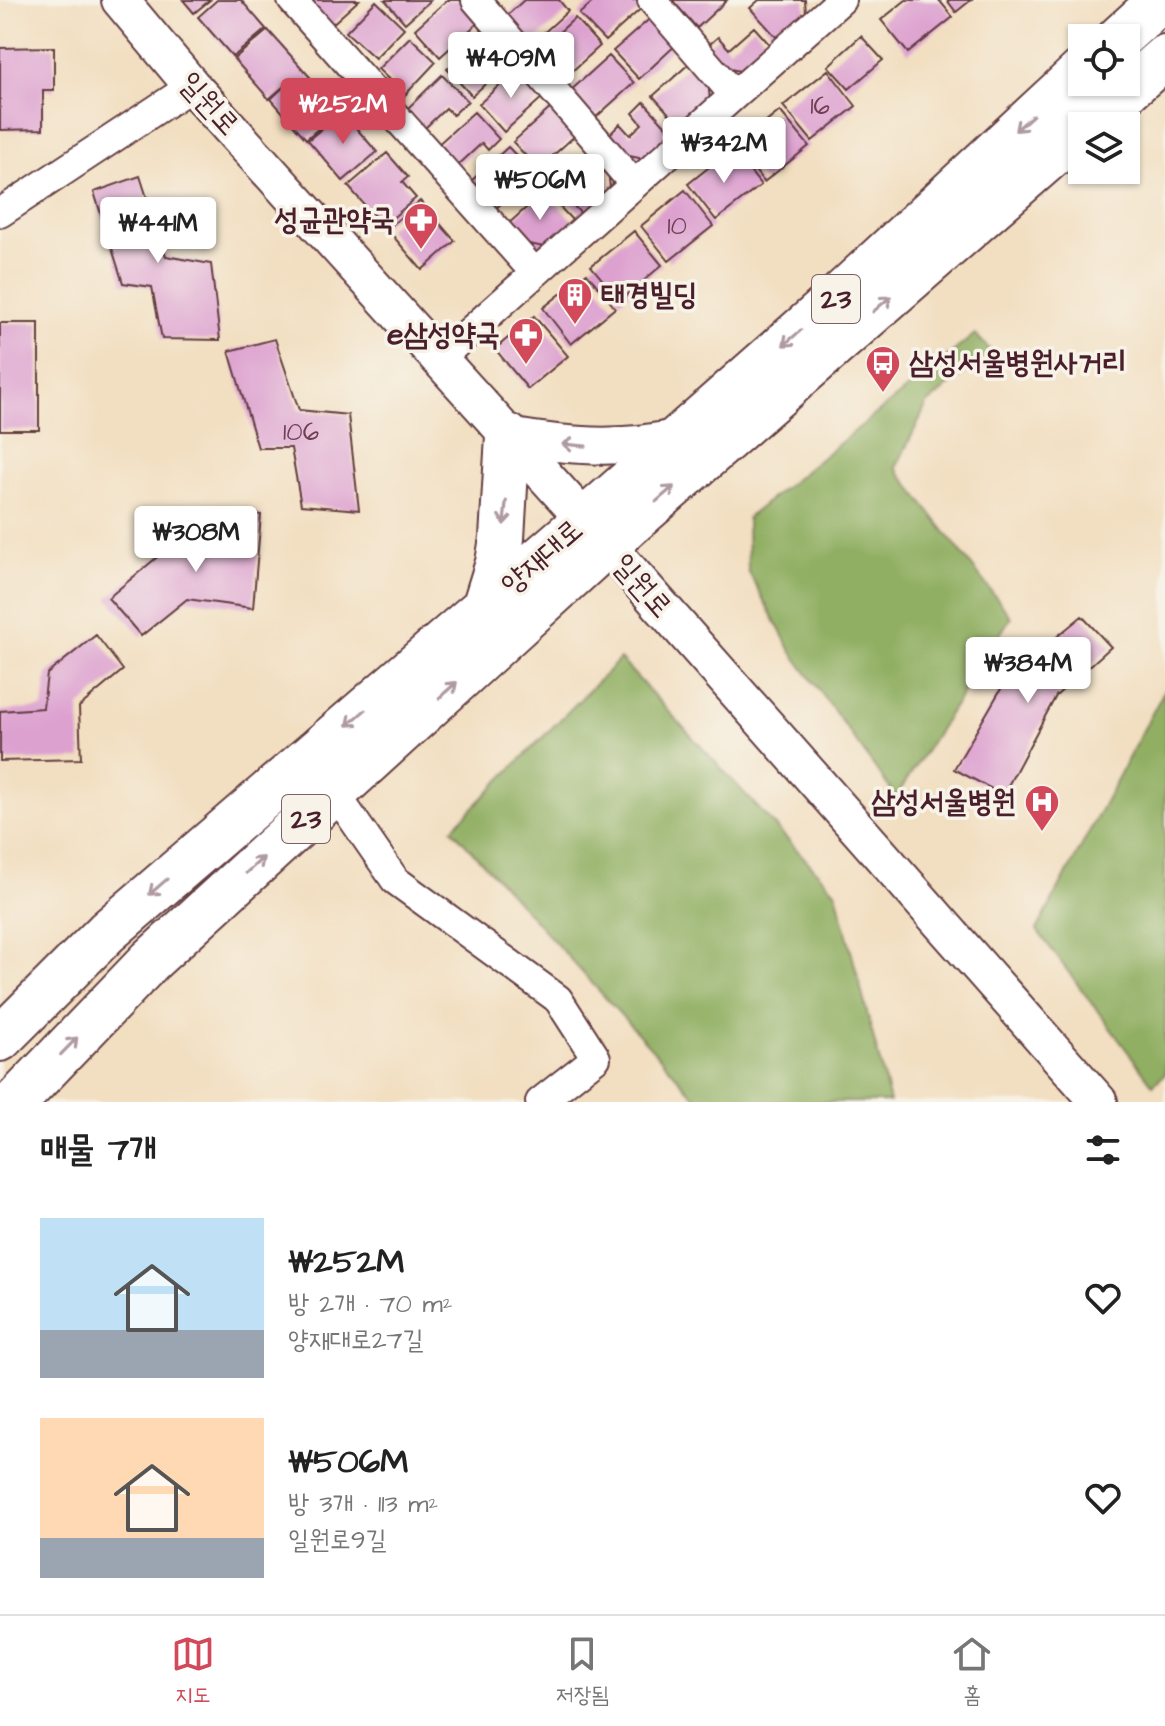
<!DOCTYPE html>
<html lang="ko">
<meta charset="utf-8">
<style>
:root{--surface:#fff;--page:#f2f2f2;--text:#222;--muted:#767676;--line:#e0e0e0;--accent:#d1495b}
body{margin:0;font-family:"Architects Daughter","Poor Story",sans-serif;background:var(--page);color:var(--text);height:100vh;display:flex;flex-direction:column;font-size:30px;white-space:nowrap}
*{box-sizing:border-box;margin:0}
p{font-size:26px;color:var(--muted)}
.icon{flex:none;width:44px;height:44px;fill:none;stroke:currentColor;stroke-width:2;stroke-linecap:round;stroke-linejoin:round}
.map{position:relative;height:1102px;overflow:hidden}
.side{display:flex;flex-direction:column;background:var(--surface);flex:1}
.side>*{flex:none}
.tools{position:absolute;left:1068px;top:24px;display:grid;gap:16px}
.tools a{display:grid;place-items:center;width:72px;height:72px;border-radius:0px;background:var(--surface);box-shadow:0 2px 6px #0004;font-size:40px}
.price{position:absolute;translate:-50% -68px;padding:0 18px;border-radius:8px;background:#fff;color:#222;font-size:26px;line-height:52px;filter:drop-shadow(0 2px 4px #0008)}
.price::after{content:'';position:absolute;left:50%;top:48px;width:24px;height:18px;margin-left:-12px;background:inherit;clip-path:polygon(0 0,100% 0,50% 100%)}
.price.selected{background:var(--accent);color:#fff}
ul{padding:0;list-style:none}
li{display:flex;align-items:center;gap:24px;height:200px;padding:0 40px}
li span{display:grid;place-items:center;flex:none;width:224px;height:160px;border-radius:0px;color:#555}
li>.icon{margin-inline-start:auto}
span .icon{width:96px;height:96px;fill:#fffc;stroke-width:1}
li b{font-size:34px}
h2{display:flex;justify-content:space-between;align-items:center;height:96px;padding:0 40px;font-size:34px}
.tabs{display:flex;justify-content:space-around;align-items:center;height:112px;border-top:2px solid var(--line);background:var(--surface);font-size:22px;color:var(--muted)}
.tabs a{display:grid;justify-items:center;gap:4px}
.tabs .selected{color:var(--accent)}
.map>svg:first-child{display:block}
.forest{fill:#90af62;stroke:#6d6746;stroke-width:2}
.building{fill:#dda1d0}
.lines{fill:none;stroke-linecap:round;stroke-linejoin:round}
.minor-casing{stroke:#633c41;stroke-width:32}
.tertiary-casing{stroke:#633c41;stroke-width:40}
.primary-casing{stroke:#633c41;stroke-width:48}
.minor{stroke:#fff;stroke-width:28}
.tertiary{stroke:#fff;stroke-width:36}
.primary{stroke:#fff;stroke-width:44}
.oneway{stroke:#ae9aa0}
.labels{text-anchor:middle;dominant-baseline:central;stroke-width:7;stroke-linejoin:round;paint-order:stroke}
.number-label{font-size:26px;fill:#6f4054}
.shield{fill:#f7f3e8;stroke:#7e5f64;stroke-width:2}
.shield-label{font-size:28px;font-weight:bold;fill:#4a1f2b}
.street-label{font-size:30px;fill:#4a1f2b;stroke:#f7f3e8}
.poi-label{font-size:30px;font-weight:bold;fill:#4a1f2b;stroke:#f7f3e8;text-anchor:end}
</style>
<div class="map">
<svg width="1165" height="1102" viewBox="0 0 1165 1102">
<rect width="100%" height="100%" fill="#f7f3e8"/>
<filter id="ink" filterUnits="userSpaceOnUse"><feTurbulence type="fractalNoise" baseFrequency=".0125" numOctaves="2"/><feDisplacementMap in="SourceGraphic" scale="16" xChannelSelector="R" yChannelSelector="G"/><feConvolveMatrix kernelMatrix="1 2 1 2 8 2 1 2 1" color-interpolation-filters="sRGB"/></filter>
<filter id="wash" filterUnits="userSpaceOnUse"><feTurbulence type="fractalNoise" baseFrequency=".006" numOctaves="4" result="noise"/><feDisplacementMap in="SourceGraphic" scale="32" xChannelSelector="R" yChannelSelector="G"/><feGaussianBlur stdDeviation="1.8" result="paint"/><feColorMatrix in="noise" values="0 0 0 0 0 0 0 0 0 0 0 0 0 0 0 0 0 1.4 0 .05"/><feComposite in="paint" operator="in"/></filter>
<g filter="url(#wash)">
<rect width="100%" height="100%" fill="#f2dec0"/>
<!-- forest -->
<path class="forest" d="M975 334 991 351 927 404 896 468 1011 617 896 797 791 651 748 571 747 518Z
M620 659 836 892 890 1102H700L452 829Z
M1165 689V1074L1153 1085 1037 930Z"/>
<g id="blocks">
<!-- building -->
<path class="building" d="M183 0H210L194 13Z
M217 0H241L266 29 233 57 198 17Z
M305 0H359L329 27Z
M385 0H431L405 23Z
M447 0H460L480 21 440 57 415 29Z
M524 0H559L568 11 528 47 503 19Z
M595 0H640L645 5 605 41 579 14Z
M672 0H727L697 28Z
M759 0H805L806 13 778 39 750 8Z
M906 0H939L953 17 908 53 881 20Z
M947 0H971L956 12Z
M376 1 404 28 375 58 346 32Z
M654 15 679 42 639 79 613 51Z
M575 18 600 46 560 82 535 54Z
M754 27 770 45 740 71 720 67 704 49 718 37 729 49Z
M268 30 340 111 306 139 271 99 290 81 269 99 234 59Z
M487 33 512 60 472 96 447 69Z
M861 36 883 60 849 89 828 66Z
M410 37 436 62 405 95 378 69Z
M54 47V90H43V129L0 130V48Z
M609 56 634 83 594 119 569 92Z
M691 62 708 80 710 101 681 127 653 96Z
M518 68 544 96 504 132 479 104Z
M828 70 856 106 812 141 783 106Z
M442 75 468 101 453 115 446 108 425 128 407 109Z
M644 102 672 133 644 159 624 155 607 137 620 124 630 135 642 124 633 113Z
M553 106 578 133 538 169 513 142Z
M780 111 809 146 764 182 736 146Z
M342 112 377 152 343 181 308 140Z
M474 112 499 139 488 150 482 143 454 169 435 147Z
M508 147 534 174 494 210 469 183Z
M732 149 761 185 716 220 688 184Z
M592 150 608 169 610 189 582 215 554 184Z
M387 153 408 177 402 182 416 198 383 226 348 186Z
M140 176 166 256 211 264 220 340 162 339 152 287 123 283 94 192Z
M685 190 713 226 669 261 641 226Z
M545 191 573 221 544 247 524 243 507 225Z
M420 201 455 241 422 270 387 229Z
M634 231 662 265 620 301 591 266Z
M587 273 615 308 571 344 543 308Z
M534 316 568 356 528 389 495 349Z
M0 323H39V430H0Z
M275 339 299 410 348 415 359 510 301 505 291 448H258L229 351Z
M212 510 261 515 253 608 187 599 141 636 108 598 167 549 210 551Z
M1082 616 1111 647 1056 696 1003 795 954 769 1008 677Z
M96 635 123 670 79 707 81 759 0 761V711L43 708 47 674Z"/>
</g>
</g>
<g filter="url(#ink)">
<use href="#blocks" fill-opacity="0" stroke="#633c41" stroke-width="2"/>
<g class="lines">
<!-- minor casing -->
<g class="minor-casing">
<path id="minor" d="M292 0 535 273
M476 0 634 184
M652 0 734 95
M0 213 192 86
M439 359 841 0
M335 793 395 880 558 999 596 1058 540 1102"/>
</g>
<!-- tertiary casing -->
<g class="tertiary-casing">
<path id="tertiary" d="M120 0 192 86 585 520 1099 1102
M508 436C565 446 622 451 679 437"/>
</g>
<!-- primary casing -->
<g class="primary-casing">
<path id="primary" d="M1119 38 1161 0
M1086 126 1165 57
M484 608 498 563 502 538 508 436
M0 1039 107 932 585 520 836 299 1082 71
M15 1102 150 961 606 545 1082 129"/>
</g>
<!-- minor -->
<use href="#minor" class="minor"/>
<!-- tertiary -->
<use href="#tertiary" class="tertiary"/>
<!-- primary -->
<use href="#primary" class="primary"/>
</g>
<!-- one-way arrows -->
<defs><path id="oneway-shaft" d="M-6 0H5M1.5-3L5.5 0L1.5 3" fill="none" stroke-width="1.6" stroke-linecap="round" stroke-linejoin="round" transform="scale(2)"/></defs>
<g class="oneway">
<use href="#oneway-shaft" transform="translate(1024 123) rotate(138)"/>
<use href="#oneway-shaft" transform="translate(882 304) rotate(-41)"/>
<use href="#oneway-shaft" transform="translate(792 338) rotate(139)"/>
<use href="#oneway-shaft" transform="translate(574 445) rotate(-175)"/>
<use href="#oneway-shaft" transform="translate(665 494) rotate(-41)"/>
<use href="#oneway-shaft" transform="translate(505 513) rotate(96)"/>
<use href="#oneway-shaft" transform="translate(448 690) rotate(-42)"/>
<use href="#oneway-shaft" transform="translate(356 718) rotate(139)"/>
<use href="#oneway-shaft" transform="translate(255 865) rotate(-42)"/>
<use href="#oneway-shaft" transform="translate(158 887) rotate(139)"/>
<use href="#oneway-shaft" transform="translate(69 1046) rotate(-46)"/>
</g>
</g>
<!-- icons -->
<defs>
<g id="pharmacy-pin" transform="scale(1.8)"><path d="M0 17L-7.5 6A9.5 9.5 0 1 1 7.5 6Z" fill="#d1495b" stroke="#f7f3e8"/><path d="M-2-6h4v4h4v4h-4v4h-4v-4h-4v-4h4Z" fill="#fff"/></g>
<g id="building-pin" transform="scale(1.8)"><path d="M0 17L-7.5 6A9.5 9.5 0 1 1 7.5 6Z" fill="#d1495b" stroke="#f7f3e8"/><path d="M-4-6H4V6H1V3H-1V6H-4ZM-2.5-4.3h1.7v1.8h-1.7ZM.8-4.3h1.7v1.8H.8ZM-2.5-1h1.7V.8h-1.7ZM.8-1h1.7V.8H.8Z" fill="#fff"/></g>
<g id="bus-pin" transform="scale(1.8)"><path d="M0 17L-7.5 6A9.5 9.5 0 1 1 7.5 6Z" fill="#d1495b" stroke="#f7f3e8"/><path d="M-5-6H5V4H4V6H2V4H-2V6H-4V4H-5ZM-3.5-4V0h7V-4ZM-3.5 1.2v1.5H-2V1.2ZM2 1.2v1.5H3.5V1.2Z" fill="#fff"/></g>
<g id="hospital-pin" transform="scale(1.8)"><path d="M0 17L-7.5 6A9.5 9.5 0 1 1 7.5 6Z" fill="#d1495b" stroke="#f7f3e8"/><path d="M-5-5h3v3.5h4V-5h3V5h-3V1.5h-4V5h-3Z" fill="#fff"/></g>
</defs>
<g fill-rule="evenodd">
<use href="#pharmacy-pin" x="421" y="220"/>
<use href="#building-pin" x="575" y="295"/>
<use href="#pharmacy-pin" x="526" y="335"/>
<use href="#bus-pin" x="883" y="363"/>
<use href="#hospital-pin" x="1042" y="802"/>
</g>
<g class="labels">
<!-- number labels -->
<g class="number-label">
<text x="820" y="106">16</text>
<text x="677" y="226">10</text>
<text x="301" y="432">106</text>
</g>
<!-- shield labels -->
<g class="shield">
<rect x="812" y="275" width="48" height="48" rx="6"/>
<rect x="282" y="795" width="48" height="48" rx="6"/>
</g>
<g class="shield-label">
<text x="836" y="299">23</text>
<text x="306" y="819">23</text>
</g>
<!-- street labels -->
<g class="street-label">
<text transform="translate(209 104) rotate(48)">일원로</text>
<text transform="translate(542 557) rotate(-41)">양재대로</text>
<text transform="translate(642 586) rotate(49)">일원로</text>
</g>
<!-- poi labels -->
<g class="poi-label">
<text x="395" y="220">성균관약국</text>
<text x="601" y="295" text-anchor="start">태경빌딩</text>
<text x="500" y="335">e삼성약국</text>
<text x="909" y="363" text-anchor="start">삼성서울병원사거리</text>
<text x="1016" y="802">삼성서울병원</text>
</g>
</g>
</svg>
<div class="tools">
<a><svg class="icon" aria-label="locate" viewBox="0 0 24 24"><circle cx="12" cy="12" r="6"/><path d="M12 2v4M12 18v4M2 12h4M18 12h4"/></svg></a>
<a><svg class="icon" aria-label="layers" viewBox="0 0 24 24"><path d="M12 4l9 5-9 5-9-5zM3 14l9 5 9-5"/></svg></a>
</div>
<b class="price" style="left:511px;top:100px">₩409M</b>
<b class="price selected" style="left:343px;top:146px">₩252M</b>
<b class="price" style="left:724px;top:185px">₩342M</b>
<b class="price" style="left:540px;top:222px">₩506M</b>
<b class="price" style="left:158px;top:265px">₩441M</b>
<b class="price" style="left:196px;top:574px">₩308M</b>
<b class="price" style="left:1028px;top:705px">₩384M</b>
</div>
<section class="side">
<h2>매물 7개<svg class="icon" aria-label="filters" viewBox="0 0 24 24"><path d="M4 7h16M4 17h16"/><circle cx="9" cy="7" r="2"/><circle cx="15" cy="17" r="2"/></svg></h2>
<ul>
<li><span style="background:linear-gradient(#bfe0f5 70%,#9aa5b1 0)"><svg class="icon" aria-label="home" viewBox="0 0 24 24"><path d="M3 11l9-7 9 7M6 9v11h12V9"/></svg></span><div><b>₩252M</b><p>방 2개 · 70 m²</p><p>양재대로27길</p></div><svg class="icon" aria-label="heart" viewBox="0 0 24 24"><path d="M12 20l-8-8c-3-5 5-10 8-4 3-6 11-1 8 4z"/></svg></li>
<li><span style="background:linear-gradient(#ffd9b3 75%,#9aa5b1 0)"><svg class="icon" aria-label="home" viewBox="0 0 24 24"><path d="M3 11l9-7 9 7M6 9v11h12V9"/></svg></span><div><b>₩506M</b><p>방 3개 · 113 m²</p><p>일원로9길</p></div><svg class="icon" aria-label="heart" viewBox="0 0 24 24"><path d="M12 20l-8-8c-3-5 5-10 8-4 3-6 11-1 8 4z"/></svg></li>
</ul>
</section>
<nav class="tabs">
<a class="selected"><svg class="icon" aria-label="map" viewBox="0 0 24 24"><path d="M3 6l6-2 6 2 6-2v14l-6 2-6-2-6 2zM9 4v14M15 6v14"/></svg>지도</a>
<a><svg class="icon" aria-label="saved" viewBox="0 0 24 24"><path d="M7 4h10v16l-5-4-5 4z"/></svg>저장됨</a>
<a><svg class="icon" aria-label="home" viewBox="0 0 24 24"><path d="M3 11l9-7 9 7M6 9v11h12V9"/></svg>홈</a>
</nav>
